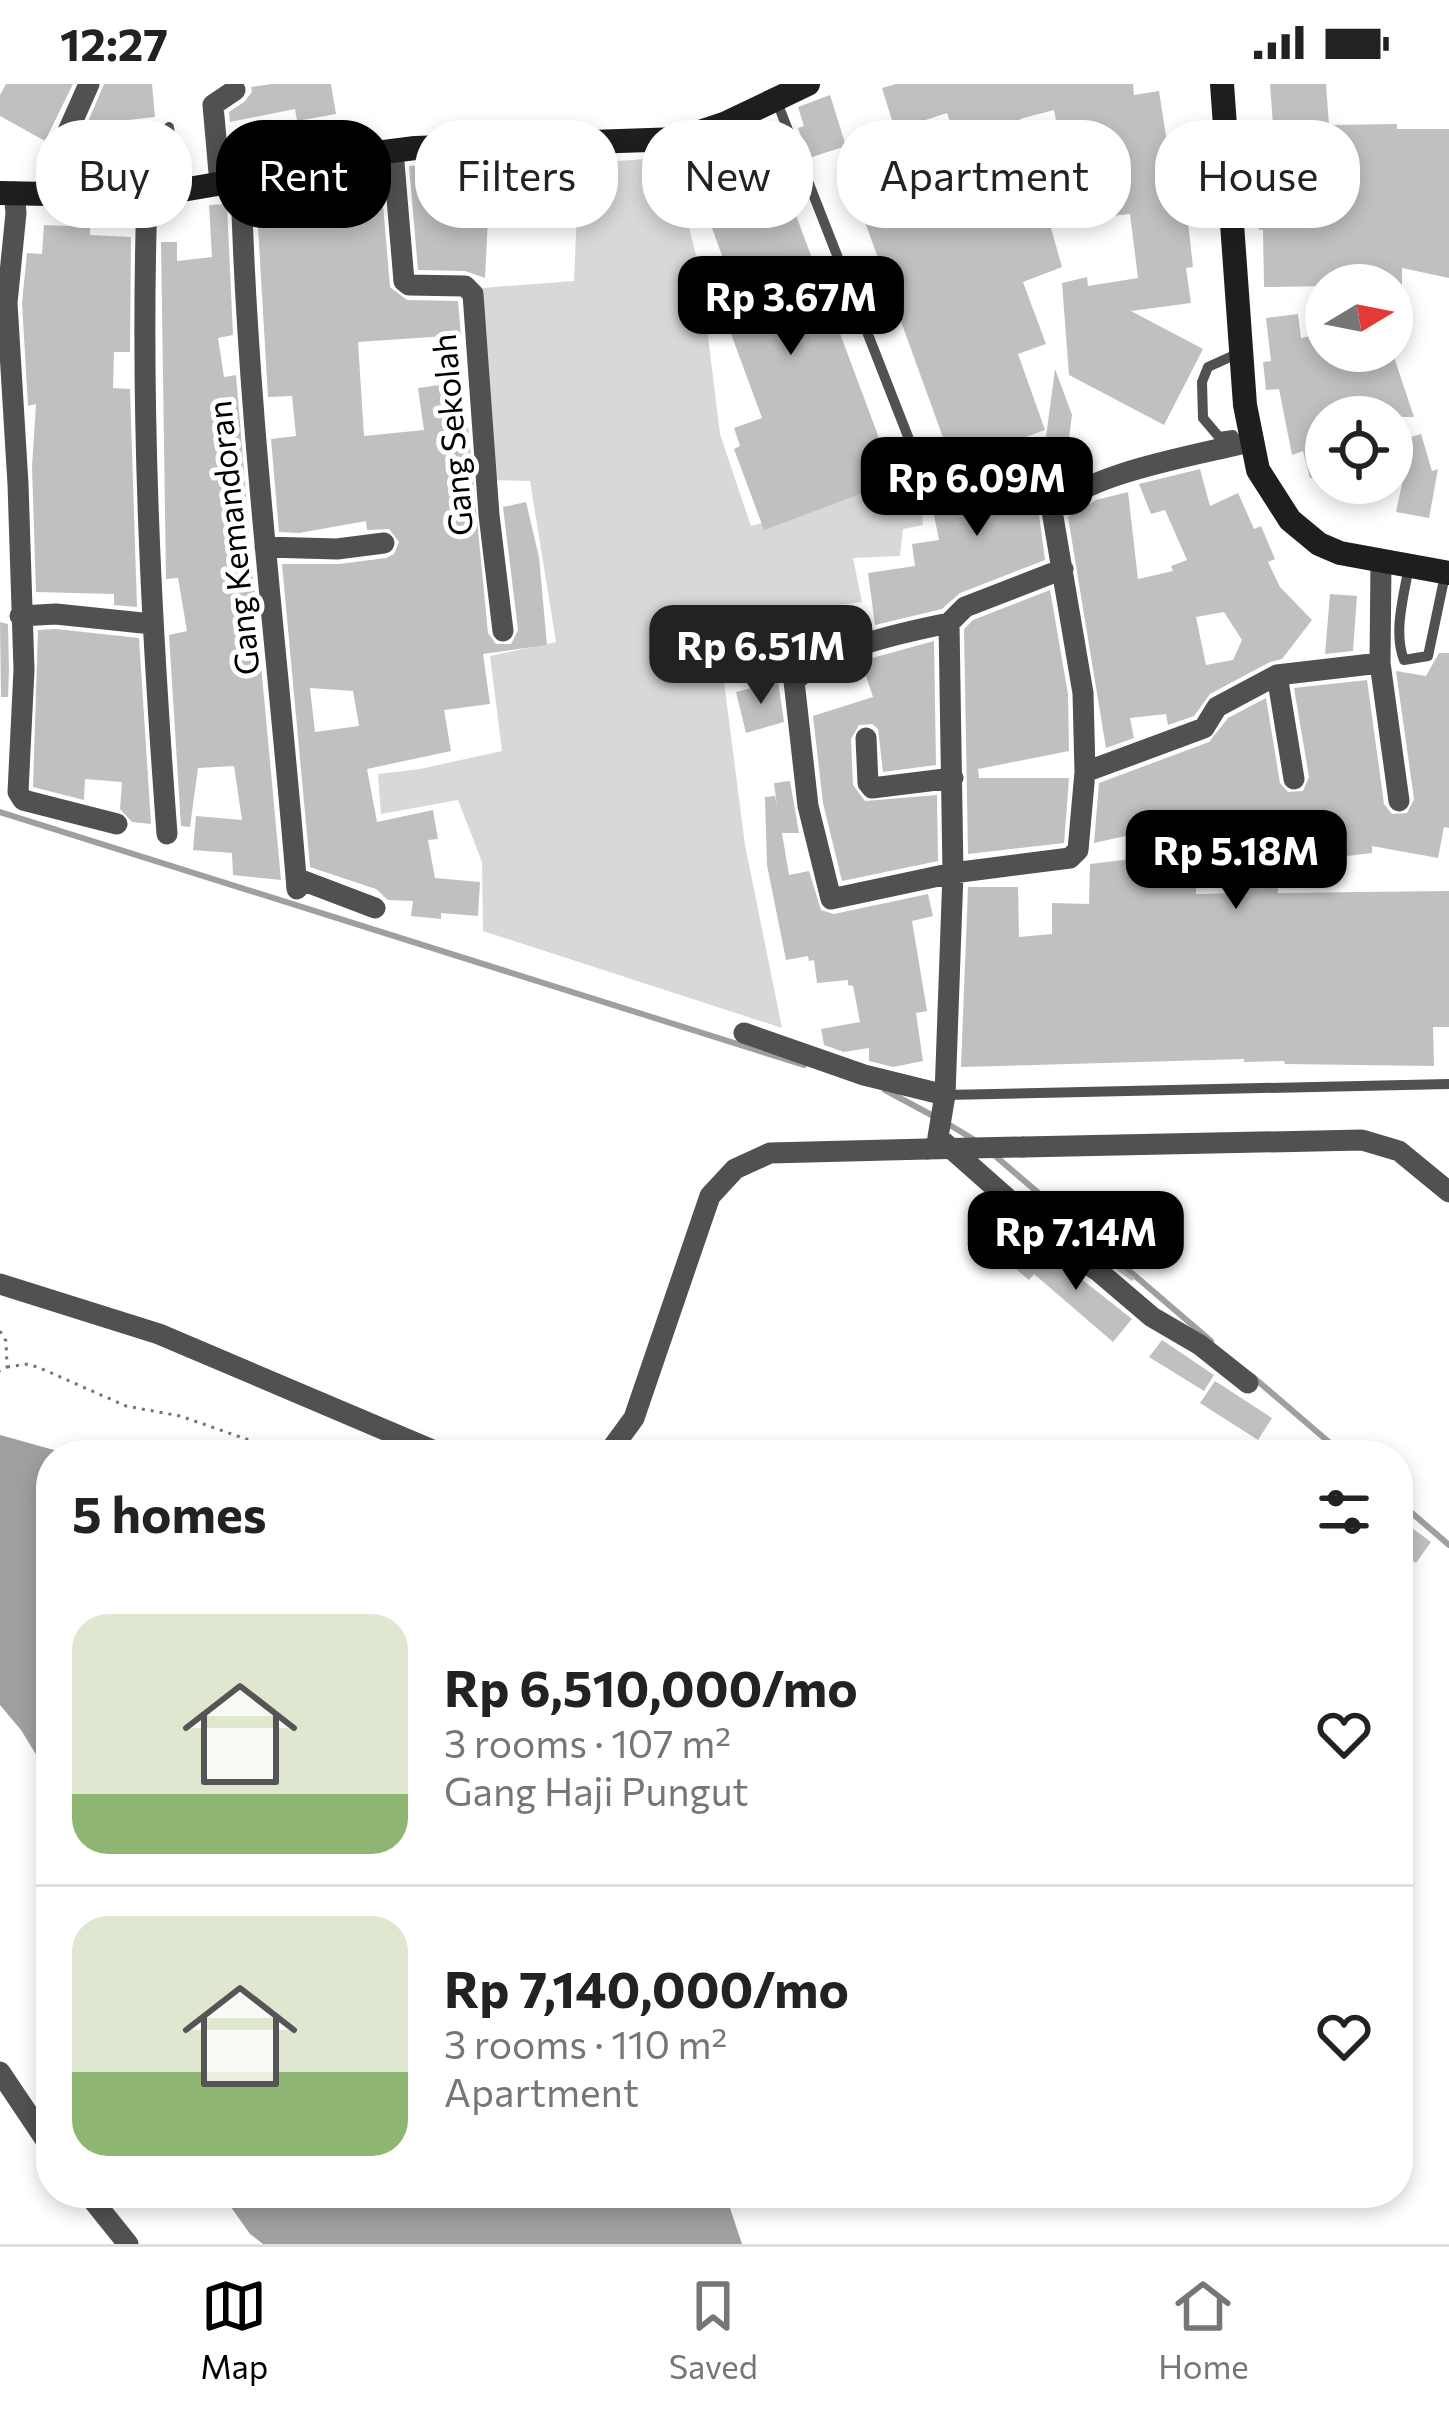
<!DOCTYPE html>
<meta charset="utf-8">
<style>
:root{--surface:#fff;--page:#f6f6f6;--text:#222;--muted:#767676;--line:#e0e0e0;--accent:#000}
body{margin:0;font-family:Commissioner,sans-serif;background:var(--page);color:var(--text);height:100vh;display:flex;flex-direction:column;font-size:45px;white-space:nowrap}
*{box-sizing:border-box;margin:0}
p{font-size:39px;color:var(--muted)}
.icon{flex:none;width:66px;height:66px;fill:none;stroke:currentColor;stroke-width:2;stroke-linecap:round;stroke-linejoin:round}
.map{position:relative;flex:1;overflow:hidden}
.sheet{position:absolute;left:36px;top:1356px;width:1377px;height:768px;display:flex;flex-direction:column;background:var(--surface);border-radius:48px;box-shadow:0 6px 18px #0003}
.sheet>*{flex:none}
.hud{position:absolute;left:36px;top:36px;width:1377px;height:108px;display:flex;gap:24px}
.needle{width:78px;rotate:80deg}
.controls{position:absolute;left:1305px;top:180px;display:grid;gap:24px}
.controls a{display:grid;place-items:center;width:108px;height:108px;border-radius:50%;background:var(--surface);box-shadow:0 6px 18px #0003;font-size:60px}
.price{position:absolute;translate:-50% -102px;padding:0 27px;border-radius:24px;background:var(--accent);color:#fff;font-size:39px;line-height:78px;filter:drop-shadow(0 3px 6px #0008)}
.price::after{content:'';position:absolute;left:50%;top:72px;width:36px;height:27px;margin-left:-18px;background:inherit;clip-path:polygon(0 0,100% 0,50% 100%)}
.price.selected{background:#222;color:#fff}
ul{padding:0;list-style:none}
li{display:flex;align-items:center;gap:36px;height:300px;padding:0 36px}
li+li{border-top:3px solid var(--line)}
li span{display:grid;place-items:center;flex:none;width:336px;height:240px;border-radius:36px;color:#555}
li>.icon{margin-inline-start:auto}
span .icon{width:144px;height:144px;fill:#fffc;stroke-width:1}
li b{font-size:51px}
h2{display:flex;justify-content:space-between;align-items:center;height:144px;padding:0 36px;font-size:51px}
.pill{padding:0 42px;border-radius:48px;background:var(--surface);box-shadow:0 6px 18px #0003;font-size:42px;line-height:108px}
.pill.selected{background:var(--accent);color:#fff}
.status{display:flex;justify-content:space-between;align-items:center;height:84px;padding:0 60px;background:var(--surface);direction:ltr}
.status svg{height:33px;fill:currentColor}
.tab-bar{display:flex;justify-content:space-around;align-items:center;height:168px;border-top:3px solid var(--line);background:var(--surface);font-size:33px;color:var(--muted)}
.tab-bar a{display:grid;justify-items:center;gap:6px}
.tab-bar .selected{color:var(--accent)}
.map>svg:first-child{display:block}
.green{fill:#d8d8d8}
.water{fill:#9f9f9f}
.lines{fill:none;stroke-linecap:round;stroke-linejoin:round}
.stream{stroke:#9f9f9f;stroke-width:6}
.building{fill:#c0c0c0;fill-rule:evenodd}
.path{stroke:#737373;stroke-width:3;stroke-dasharray:3 6;stroke-linecap:butt}
.lane{stroke:#515151;stroke-width:10}
.street{stroke:#515151;stroke-width:21}
.secondary{stroke:#1e1e1e;stroke-width:24}
.street-bridge{stroke:#515151;stroke-width:21}
.labels{text-anchor:middle;dominant-baseline:central;stroke-width:10;stroke-linejoin:round;paint-order:stroke}
.street-label{font-size:33px;fill:#000;stroke:#fff}
</style>
<div class="status"><b>12:27</b><svg viewBox="0 0 49 12"><path d="M0 12V9h3v3zM5 12V6h3v6zM10 12V3h3v9zM15 12V0h3v12zM26 1h20v11H26zM47 4h2v5h-2z"/></svg></div>
<div class="map">
<svg width="1449" height="2160" viewBox="0 0 1449 2160">
<rect width="100%" height="100%" fill="#fff"/>
<!-- green -->
<path class="green" d="M671 73 700 187 720 350 751 442 919 392 923 441 903 445 900 472 853 474 862 518 833 522 839 575 723 590 745 761 782 944 483 847 482 778 458 716 381 730 378 690 420 685 502 667 490 572 556 558 530 397 489 396 482 204 574 197 579 80Z"/>
<!-- water -->
<path class="water" d="M0 1351 72 1371H51V1695L21 1646 0 1621Z
M221 2109H725L742 2160H263L250 2150Z"/>
<g class="lines">
<!-- stream -->
<path class="stream" d="M0 728 804 981
M885 1006 937 1034
M948 1040 978 1058
M993 1070 1211 1257
M1253 1293 1344 1371
M1398 1417 1449 1461"/>
</g>
<!-- building -->
<path class="building" d="M6 0H73L45 57 0 32V11Z
M104 0H152L155 33 128 36 118 70 96 64 100 53 84 47Z
M272 0H331L336 30 297 37 295 25 230 38 229 28 244 18 252 8 251 3Z
M896 0H1133L1134 11 1159 7 1168 65 1190 62 1193 92 1183 93 1193 183 1186 184 1191 219 1131 227 1203 265 1164 341 1069 291 1062 199 1087 193 1088 202 1138 194 1130 130 1075 136 1054 26 1020 35 1062 183 1023 198 1046 260 1018 270 1045 346 993 365 989 355 949 370 849 94 929 64 952 128 983 117 964 46 954 49 947 29 895 46 882 4Z
M1270 0H1326L1329 41 1397 40V45H1449V194L1402 184V201L1264 203 1263 146H1259L1256 127 1263 126 1261 111 1278 109Z
M830 11 846 62 809 74 798 44 804 42 798 23Z
M779 50 791 80 787 81 789 89 781 91 895 397 764 446 734 365 740 362 734 344 762 334 719 217 736 210 712 144 769 123 759 88 730 97 718 60 744 52 746 59Z
M436 80 495 86 492 114H489L485 194 465 187 418 186 409 82Z
M380 85 390 203 407 216 458 217 461 251 358 258 364 352 424 346 418 304 447 300 454 343 468 342 488 549 496 560H511L518 546 503 423 526 418 539 473 547 561 483 570 490 620 444 626 451 667 367 685 377 738 433 726 438 755 428 756 435 794 480 798 478 832 441 829V835L411 832 413 817 388 816 376 805 310 783 282 480H339L386 474 394 470 399 458 389 445 367 446 366 437 299 449 279 448 271 355 296 352 292 312 268 313 256 109 285 102 322 101 326 126 336 130 343 124 369 120 365 87ZM310 604 353 607 359 642 315 648Z
M227 120 233 251 218 254 224 293 236 291 250 458 238 460 242 485 252 484 281 796 233 791 232 769 193 766 196 732 242 736 234 682 198 684 190 743 181 742 169 551 187 547 178 494 166 495 161 158H177V177L212 173 209 121Z
M44 141 90 143V151L131 153 130 268H114L113 304 130 305 137 523 114 521V510L36 508 32 382 36 320 28 322 22 219 27 169 42 170Z
M1298 230 1301 254 1326 249V267H1392L1414 333H1326V390L1310 394 1303 367 1292 371 1279 305 1266 306 1263 278 1271 277 1266 234Z
M1055 285 1072 331 1063 399 1038 423 1045 476 960 509 942 525 875 541 868 489 915 482 912 460 939 456 933 426 953 422 955 430 994 424 992 414 1039 406Z
M1421 350 1432 387 1438 385 1429 434 1396 428 1403 395 1392 398V359Z
M1200 385 1210 422 1238 409 1254 445 1261 442 1275 475 1268 478 1280 503 1312 536 1282 575 1270 578 1210 610 1194 632 1168 641 1166 630 1130 634 1134 654 1106 664 1068 433 1096 416 1128 408 1138 495 1173 487 1171 482 1187 476 1165 426 1151 430 1139 400ZM1224 528 1242 556 1233 576 1206 581 1196 533Z
M1050 506 1068 610 1069 667 978 685 979 694H1069L1064 759 968 770 964 545 973 536Z
M1330 510 1357 512 1353 567 1325 570Z
M0 538 8 540 9 586 8 613H1Z
M56 545 139 554 151 740 132 738 120 725 122 698 85 695 84 716 33 703 38 546Z
M934 557 936 681 883 688 878 645 872 640 859 641 851 655 853 701 865 717 937 711 938 777 842 797 823 719 813 632 873 613 861 577Z
M1439 569H1449V744L1444 743 1438 774 1372 762V769L1330 774 1329 763 1289 770 1290 775 1276 777 1278 809 1449 807V943H1433L1434 982 1285 980 1284 977 1244 978V975L961 983 968 803H1018L1019 853 1052 850V819L1089 820 1090 780 1197 767 1196 810 1239 809 1238 788H1249L1244 750 1240 751 1236 728 1150 738 1152 746 1094 759 1099 699 1209 658 1228 634 1266 614 1280 699 1288 708 1303 707 1309 693 1294 604 1367 596 1384 720 1392 730 1407 729 1414 715 1396 587 1426 592Z
M778 597 784 638 746 649 736 608Z
M790 697 799 749H782L789 791 809 787 821 826 834 830 928 810 933 832 912 837 927 927 916 929 923 977 893 983 869 977V964L844 968 824 961 821 945 860 938 853 902 848 901V896L817 899 814 876 809 877 808 872 786 876 767 781 765 713 775 712 777 723 774 699Z
M1049 1122 1105 1171 1135 1194 1132 1197 1076 1155 1045 1128Z
M1037 1160 1132 1235 1113 1258 1034 1190 1029 1196 1017 1186Z
M1162 1256 1214 1291 1204 1307 1149 1273Z
M1215 1297 1272 1334 1258 1356 1200 1319Z
M1412 1444 1431 1458 1416 1479 1398 1466Z"/>
<g class="lines">
<!-- path -->
<path class="path" d="M0 1247 6 1257 7 1283 0 1287
M7 1283 28 1280 40 1284 126 1322 180 1332 292 1371"/>
<!-- lane -->
<path class="lane" d="M777 18 925 396
M169 43 178 103
M329 75 334 121
M1233 351 1219 353 1203 334 1202 298 1208 283 1239 269
M1409 482C1404 511 1393 548 1404 576L1428 572 1445 491
M945 1011 1449 1000"/>
<!-- street -->
<path class="street" d="M393 67 404 197 409 201 465 202 473 210 489 431 503 547
M241 96C247 333 278 568 297 805
M220 100 213 21 235 6
M14 108 16 129 7 219 18 400 24 586 18 708 23 716 117 740
M55 109 61 63 89 0
M147 112C140 325 151 537 167 750
M265 463 337 465 384 459
M1381 476 1380 579 1399 717
M20 532 56 530 152 540
M949 539C900 549 832 563 794 597L808 722 831 815 953 789 949 539 965 523 1063 485
M1277 591 1294 695
M866 654 868 699 872 704 953 694
M1085 688 1204 644 1217 623 1277 591 1380 579
M296 794 375 824
M744 949 864 991 945 1011
M1023 1063 1362 1056 1399 1067 1449 1108
M0 1200 159 1250 444 1371
M1248 1299 1200 1261 1152 1233 1098 1187 1067 1167 938 1053 945 1011 953 789 1070 774 1078 766 1085 688 1083 609 1052 427C1085 389 1198 371 1249 358
M607 1371 634 1334 710 1112 735 1085 770 1069 927 1065
M0 1988 51 2064
M87 2109 128 2160"/>
<!-- secondary -->
<path class="secondary" d="M1222 0 1245 321 1258 386 1290 436 1319 460 1340 469 1449 489
M0 109 147 112 241 96 314 77 415 64 679 55 724 40 808 0"/>
<!-- street-bridge -->
<path class="street-bridge" d="M927 1065 1023 1063"/>
</g>
<g class="labels">
<!-- street labels -->
<g class="street-label">
<text transform="translate(451 351) rotate(-95)">Gang Sekolah</text>
<text transform="translate(232 454) rotate(-96)">Gang Kemandoran</text>
</g>
</g>
</svg>
<div class="controls">
<a><svg class="needle" viewBox="-14 -14 28 28"><path d="M0-13l5 13h-10z" fill="#e53935"/><path d="M0 13l5-13h-10z" fill="#767676"/></svg></a>
<a><svg class="icon" aria-label="locate" viewBox="0 0 24 24"><circle cx="12" cy="12" r="6"/><path d="M12 2v4M12 18v4M2 12h4M18 12h4"/></svg></a>
</div>
<b class="price" style="left:791px;top:274px">Rp 3.67M</b>
<b class="price" style="left:977px;top:455px">Rp 6.09M</b>
<b class="price selected" style="left:761px;top:623px">Rp 6.51M</b>
<b class="price" style="left:1236px;top:828px">Rp 5.18M</b>
<b class="price" style="left:1076px;top:1209px">Rp 7.14M</b>
<div class="hud">
<a class="pill">Buy</a>
<a class="pill selected">Rent</a>
<a class="pill">Filters</a>
<a class="pill">New</a>
<a class="pill">Apartment</a>
<a class="pill">House</a>
</div>
<section class="sheet">
<h2>5 homes<svg class="icon" aria-label="filters" viewBox="0 0 24 24"><path d="M4 7h16M4 17h16"/><circle cx="9" cy="7" r="2"/><circle cx="15" cy="17" r="2"/></svg></h2>
<ul>
<li><span style="background:linear-gradient(#dfe7d0 75%,#8fb573 0)"><svg class="icon" aria-label="home" viewBox="0 0 24 24"><path d="M3 11l9-7 9 7M6 9v11h12V9"/></svg></span><div><b>Rp 6,510,000/mo</b><p>3 rooms · 107 m²</p><p>Gang Haji Pungut</p></div><svg class="icon" aria-label="heart" viewBox="0 0 24 24"><path d="M12 20l-8-8c-3-5 5-10 8-4 3-6 11-1 8 4z"/></svg></li>
<li><span style="background:linear-gradient(#dfe7d0 65%,#8fb573 0)"><svg class="icon" aria-label="home" viewBox="0 0 24 24"><path d="M3 11l9-7 9 7M6 9v11h12V9"/></svg></span><div><b>Rp 7,140,000/mo</b><p>3 rooms · 110 m²</p><p>Apartment</p></div><svg class="icon" aria-label="heart" viewBox="0 0 24 24"><path d="M12 20l-8-8c-3-5 5-10 8-4 3-6 11-1 8 4z"/></svg></li>
</ul>
</section>
</div>
<nav class="tab-bar">
<a class="selected"><svg class="icon" aria-label="map" viewBox="0 0 24 24"><path d="M3 6l6-2 6 2 6-2v14l-6 2-6-2-6 2zM9 4v14M15 6v14"/></svg>Map</a>
<a><svg class="icon" aria-label="saved" viewBox="0 0 24 24"><path d="M7 4h10v16l-5-4-5 4z"/></svg>Saved</a>
<a><svg class="icon" aria-label="home" viewBox="0 0 24 24"><path d="M3 11l9-7 9 7M6 9v11h12V9"/></svg>Home</a>
</nav>
